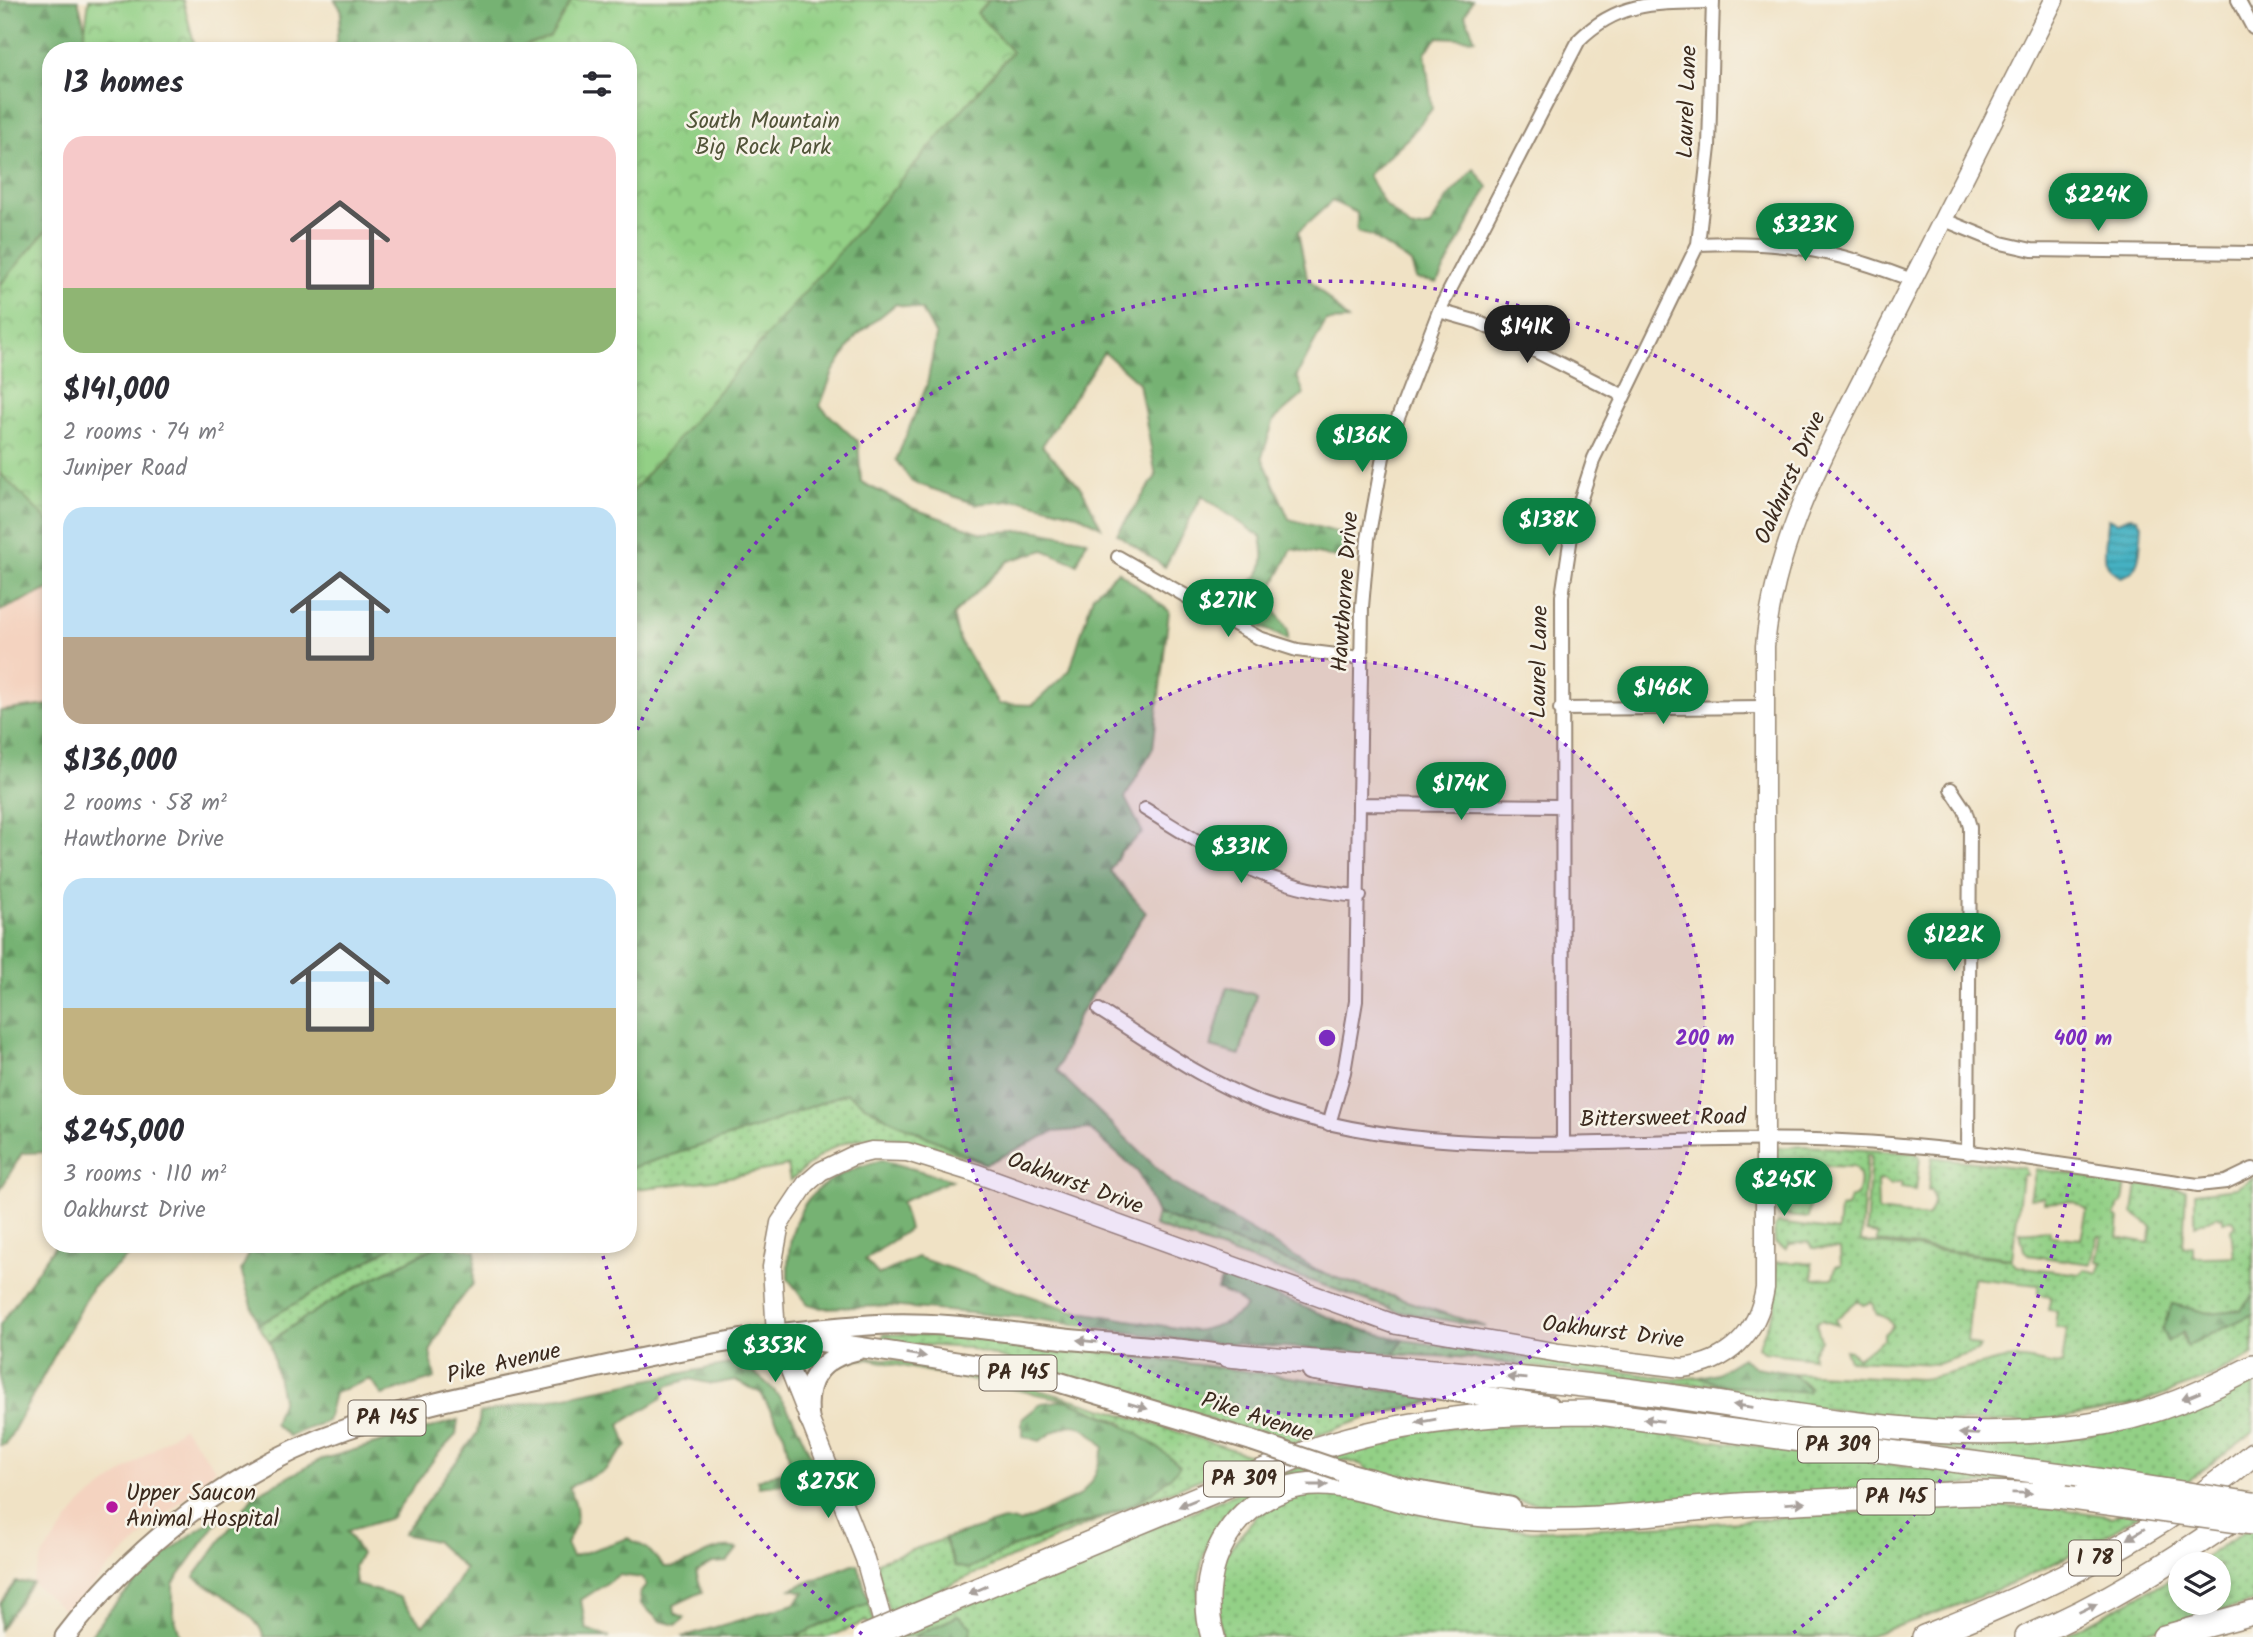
<!DOCTYPE html>
<meta charset="utf-8">
<style>
:root{--surface:#fff;--page:#f7f7f7;--text:#2b2b33;--muted:#7c7c81;--accent:#0b8043}
body{margin:0;font-family:Kalam,sans-serif;background:var(--page);color:var(--text);height:100vh;display:flex;flex-direction:column;font-size:26px;white-space:nowrap}
*{box-sizing:border-box;margin:0}
p{font-size:23px;color:var(--muted)}
.icon{flex:none;width:38px;height:38px;fill:none;stroke:currentColor;stroke-width:2;stroke-linecap:round;stroke-linejoin:round}
.map{position:relative;flex:1;overflow:hidden}
.side{position:absolute;left:42px;top:42px;width:595px;height:1211px;display:flex;flex-direction:column;background:var(--surface);border-radius:28px;box-shadow:0 4px 10px #0003}
.side>*{flex:none}
.controls{position:absolute;left:2168px;top:1552px;display:grid;gap:14px}
.controls a{display:grid;place-items:center;width:63px;height:63px;border-radius:50%;background:var(--surface);box-shadow:0 4px 10px #0003;font-size:35px}
.price{position:absolute;translate:-50% -60px;padding:0 16px;border-radius:24px;background:var(--accent);color:#fff;font-size:23px;line-height:46px;filter:drop-shadow(0 2px 4px #0008)}
.price::after{content:'';position:absolute;left:50%;top:42px;width:21px;height:16px;margin-left:-10px;background:inherit;clip-path:polygon(0 0,100% 0,50% 100%)}
.price.selected{background:#222;color:#fff}
ul{padding:0;list-style:none}
li{display:grid;align-content:center;gap:14px;height:371px;padding:0 21px}
li span{display:grid;place-items:center;height:217px;border-radius:21px;color:#555}
li>.icon{margin-inline-start:auto}
span .icon{width:126px;height:126px;fill:#fffc;stroke-width:1}
li b{font-size:30px}
h2{display:flex;justify-content:space-between;align-items:center;height:84px;padding:0 21px;font-size:30px}
.map>svg:first-child{display:block}
.built{fill:#f4d3c0}
.grass{fill:url(#grass-dots);stroke:#677d52;stroke-width:2}
.forest{fill:url(#forest-firs);stroke:#586e48;stroke-width:2}
.park{fill:url(#park-crowns);stroke:#677d52;stroke-width:2}
.pitch{fill:#93d086;stroke:#677d52;stroke-width:2}
.water{fill:url(#water-rules);stroke:#406e70;stroke-width:2}
.lines{fill:none;stroke-linecap:round;stroke-linejoin:round}
.street-casing{stroke:#968672;stroke-width:16}
.secondary-casing{stroke:#968672;stroke-width:21}
.primary-casing{stroke:#968672;stroke-width:23}
.highway-casing{stroke:#968672;stroke-width:26}
.street{stroke:#fff;stroke-width:12}
.secondary{stroke:#fff;stroke-width:18}
.primary{stroke:#fff;stroke-width:19}
.highway{stroke:#fff;stroke-width:23}
.primary-bridge-casing{stroke:#968672;stroke-width:23;stroke-linecap:butt}
.highway-bridge-casing{stroke:#968672;stroke-width:26;stroke-linecap:butt}
.primary-bridge{stroke:#fff;stroke-width:19}
.highway-bridge{stroke:#fff;stroke-width:23}
.oneway{fill:#a79f9a}
.ring{fill:none;stroke:#7b2cbf;stroke-width:3.5;stroke-dasharray:3.5 7}
.poi-dot{fill:#b5179e;stroke:#f7f3e8;stroke-width:2.5}
.labels{text-anchor:middle;dominant-baseline:central;stroke-width:5;stroke-linejoin:round;paint-order:stroke}
.shield{fill:#f7f3e8;stroke:#73665b;stroke-width:2}
.shield-label{font-size:21px;font-weight:bold;fill:#3b2a1e}
.street-label{font-size:23px;fill:#3b2a1e;stroke:#f7f3e8}
.park-label{font-size:23px;fill:#515438;stroke:#f7f3e8}
.poi-label{font-size:23px;fill:#3b2a1e;stroke:#f7f3e8;text-anchor:start}
.centre{fill:#7b2cbf;stroke:#f7f3e8;stroke-width:3.5}
.ring-label{font-size:21px;text-anchor:middle;font-weight:bold;fill:#7b2cbf;stroke:#f7f3e8;stroke-width:5;stroke-linejoin:round;paint-order:stroke}
</style>
<div class="map">
<svg width="2253" height="1637" viewBox="0 0 2253 1637">
<defs>
<pattern id="grass-dots" width="8" height="8" patternUnits="userSpaceOnUse" patternTransform="scale(1.75)"><rect width="8" height="8" fill="#93d086"/><path d="M2 2h.1M6 6h.1" fill="none" stroke="#79a96d" stroke-width="1.8" stroke-linecap="round"/></pattern>
<pattern id="forest-firs" width="22" height="20" patternUnits="userSpaceOnUse" patternTransform="scale(1.75)"><rect width="22" height="20" fill="#76b273"/><path d="M5 1l3.5 6h-7zM16 11l3.5 6h-7z" fill="#62915e"/></pattern>
<pattern id="park-crowns" width="20" height="18" patternUnits="userSpaceOnUse" patternTransform="scale(1.75)"><rect width="20" height="18" fill="#93d086"/><path d="M2 6a3 3 0 1 1 6 0M12 15a3 3 0 1 1 6 0" fill="none" stroke="#79a96d"/></pattern>
<pattern id="water-rules" width="6" height="5" patternUnits="userSpaceOnUse" patternTransform="scale(1.75)"><rect width="6" height="5" fill="#44b1c2"/><path d="M0 2.5h6" fill="none" stroke="#3a909d"/></pattern>
</defs>
<rect width="100%" height="100%" fill="#f7f3e8"/>
<filter id="ink" filterUnits="userSpaceOnUse"><feTurbulence type="fractalNoise" baseFrequency=".0143" numOctaves="2"/><feDisplacementMap in="SourceGraphic" scale="14" xChannelSelector="R" yChannelSelector="G"/><feConvolveMatrix kernelMatrix="1 2 1 2 8 2 1 2 1" color-interpolation-filters="sRGB"/></filter>
<filter id="wash" filterUnits="userSpaceOnUse"><feTurbulence type="fractalNoise" baseFrequency=".00686" numOctaves="4" result="noise"/><feDisplacementMap in="SourceGraphic" scale="28" xChannelSelector="R" yChannelSelector="G"/><feGaussianBlur stdDeviation="1.57" result="paint"/><feColorMatrix in="noise" values="0 0 0 0 0 0 0 0 0 0 0 0 0 0 0 0 0 1.4 0 .05"/><feComposite in="paint" operator="in"/></filter>
<g filter="url(#wash)">
<rect width="100%" height="100%" fill="#f0e2c5"/>
<!-- built -->
<path class="built" d="M51 588V706L0 711V611Z
M183 1427 216 1469 108 1568 69 1614 32 1583 44 1553 81 1504Z"/>
<!-- grass -->
<path class="grass" d="M846 1093 881 1115 986 1164C934 1147 876 1119 824 1153 812 1161 801 1172 790 1181L787 1166 713 1180 628 1190V1169L753 1129Z
M1803 1146 1916 1153 1920 1157 1916 1190 1901 1188 1902 1182 1890 1185 1883 1180 1877 1181 1878 1211 1927 1217C1933 1208 1935 1198 1931 1189L1928 1190 1932 1157 2024 1168 2027 1175H2022L2012 1258 1877 1242V1234L1866 1232 1871 1155H1867L1861 1242 2011 1259 2016 1266 2079 1274 2085 1269 2098 1273 2102 1263 2096 1262 2101 1236H2097L2091 1264 2028 1255 2024 1250 2020 1232C2031 1234 2039 1229 2050 1231V1236L2081 1239 2087 1210 2072 1201 2044 1203V1197L2030 1198 2036 1169 2126 1181 2123 1203 2119 1205 2115 1216 2119 1219 2117 1237 2149 1243 2152 1227 2133 1213 2137 1184 2186 1190 2183 1247 2193 1246V1257C2207 1257 2219 1257 2234 1256L2231 1230 2236 1225 2233 1220 2223 1221V1217L2216 1216 2195 1226V1193L2236 1188 2253 1178V1295L2241 1310 2208 1313 2172 1304 2186 1346 2253 1314V1355L2208 1378 2137 1404 2040 1422H1927L1725 1395 1722 1385 1659 1383 1458 1357 1394 1354 1403 1340 1673 1379 1700 1377 1723 1385 1809 1387 1791 1373 1919 1379C1949 1377 1977 1363 2007 1359 2026 1356 2044 1365 2062 1365L2067 1329 2055 1327 2057 1311 2048 1310 2051 1296 2038 1294V1285L1973 1278 1967 1342 1980 1347 1977 1351 1937 1364 1849 1360 1845 1350 1850 1351 1857 1358 1884 1339V1334L1893 1326 1888 1319 1876 1313 1874 1305 1871 1302 1863 1305 1858 1300 1835 1320 1838 1325 1820 1320 1816 1323 1821 1340 1812 1353 1813 1358 1763 1352 1758 1347 1775 1307 1776 1262 1812 1263 1813 1279 1833 1278 1836 1266H1841L1840 1249 1813 1248 1808 1242 1790 1244 1786 1249 1775 1243 1774 1227 1778 1223 1838 1231 1840 1208 1847 1207 1850 1198 1857 1195C1860 1184 1862 1176 1854 1167L1807 1165 1806 1185H1812L1808 1218 1779 1215 1773 1211V1154L1776 1148Z
M1157 1214 1324 1274 1486 1327 1400 1312 1154 1226Z
M397 1244H441C382 1274 323 1302 270 1342L258 1325Z
M884 1334 991 1337 1445 1398 1366 1418 1294 1444 968 1348 881 1342Z
M853 1357C882 1357 909 1363 937 1368 1046 1386 1151 1424 1256 1457L1093 1522 897 1608 904 1635 920 1628 919 1625 1339 1451 1432 1428 1577 1423 2013 1480 2003 1483 1554 1505 1447 1492 1367 1470 1363 1465 1344 1460C1311 1474 1256 1497 1228 1517 1196 1541 1193 1602 1203 1637H969L972 1627 958 1616 913 1637H896L876 1565 879 1561 944 1539 955 1566 1091 1521 1124 1423 1066 1400 868 1359C835 1360 826 1370 816 1401 822 1370 825 1369 853 1357Z
M2253 1377V1432C2199 1474 2142 1516 2081 1549 2013 1587 1939 1613 1864 1637H1222L1215 1597 1225 1555 1257 1515 1292 1498 1309 1494H1338L1460 1522 1532 1531 1697 1524 1961 1505 2063 1509 2113 1517 2147 1496 1916 1442 2001 1445 2089 1435Z
M2253 1525V1602L2125 1637H2062L2180 1574V1603H2219V1564H2195Z
M869 1603 878 1637H872L867 1621 828 1637H795Z"/>
<!-- forest -->
<path class="forest" d="M0 0H78L91 51H51V588L0 611Z
M335 0H1472L1465 15 1475 39 1438 37 1425 52 1432 109 1410 136 1368 175 1384 204 1412 229 1430 226 1448 197 1474 169 1488 187 1437 283 1416 279 1411 263 1371 236 1357 232V213L1332 201 1298 232 1307 277 1348 320 1326 321 1297 376 1304 394 1274 420 1262 457 1289 519 1347 535 1346 560 1292 549 1267 598 1288 630V640L1209 601 1219 587C1257 586 1269 575 1261 537L1202 496 1165 567 1117 534 1156 476 1139 383 1104 352 1042 446 1082 489 1101 527 1077 514 1021 500 976 504 912 482 896 460 927 385 936 336 922 310 896 304 856 336 833 372 820 406 858 442 861 482 912 508 982 533 1032 530 1087 540 1077 564 1044 550 1008 561 953 615 959 640 999 704 1033 705 1070 670 1093 595 1118 571 1169 611 1153 748 1125 798 1143 833 1121 851 1110 871 1146 912 1077 1018 1057 1071 1172 1183 1324 1274 1157 1214 1138 1172 1089 1129 1053 1132 986 1164 881 1115 846 1093 753 1129 628 1169V51H334L342 11Z
M48 705 51 706V1152L22 1153 0 1190V711Z
M882 1160 952 1180 901 1202 909 1229 865 1260 879 1275 917 1257 1074 1311 1195 1331C1216 1327 1231 1322 1246 1307L1235 1297 1217 1290 1224 1275 1356 1328 1403 1340 1394 1354 1189 1341 1028 1318 888 1306 822 1308 808 1304 788 1279C787 1206 812 1179 882 1160Z
M56 1244H143L92 1287 6 1444 0 1445V1325Z
M254 1244H397L258 1325 241 1270Z
M441 1244 476 1251 473 1284 450 1312 430 1352 435 1378 382 1395 370 1379 334 1393 327 1421 289 1436 274 1424 282 1399 270 1342C323 1302 382 1274 441 1244Z
M2253 1295V1314L2186 1346 2184 1332 2167 1342 2162 1330 2172 1304 2208 1313 2241 1310Z
M1742 1358 1755 1367 1791 1373 1809 1388 1808 1392 1723 1385 1700 1377 1717 1373Z
M734 1363C784 1382 797 1427 818 1472L783 1484 759 1487 757 1480 782 1472 790 1462 784 1434 761 1393 735 1380 713 1384 690 1379 667 1386 662 1398 620 1424 627 1446 604 1471 569 1487C580 1510 579 1522 566 1544L572 1557 628 1538 648 1549 664 1567C693 1569 708 1542 737 1549L727 1562 712 1563 696 1572 702 1592 674 1605 675 1613 685 1618 676 1625 660 1621 641 1604 640 1593 646 1586 643 1578 619 1575 581 1600 586 1629 610 1637H264C257 1613 215 1590 194 1577L254 1495 320 1460 458 1420 456 1435 437 1455 391 1518 347 1531 361 1554 354 1566 356 1585 399 1597 423 1625 445 1601 465 1569 435 1541 403 1534 477 1433 480 1413Z
M1066 1400C1112 1418 1143 1433 1180 1466 1144 1511 1100 1516 1048 1534 1020 1543 994 1556 968 1569L955 1566 944 1539 1004 1520 1020 1523 1081 1495 1095 1475 1104 1448C1082 1418 1068 1420 1040 1441L1022 1436V1419L1042 1403Z
M224 1513 173 1584V1614L181 1637H89C123 1589 174 1543 224 1513Z
M853 1564H858L869 1603 795 1637H682L794 1604 805 1592 791 1589Z
M16 1582 32 1583 0 1629V1604Z
M958 1616 972 1627 969 1637H913Z"/>
<!-- park -->
<path class="park" d="M89 0H183L196 51H82Z
M572 0H989L977 13 1012 52 628 496V51H508L550 37Z
M51 225V524L0 473V285Z"/>
<!-- pitch -->
<path class="pitch" d="M1227 987 1256 995 1240 1055 1211 1047Z"/>
<!-- water -->
<path class="water" d="M2130 517 2137 518 2142 526C2140 544 2143 572 2121 577 2094 565 2109 539 2108 518L2117 522Z"/>
</g>
<g filter="url(#ink)">
<g class="lines">
<!-- street casing -->
<g class="street-casing">
<path id="street" d="M2238 0 2253 28
M1942 219 2001 243 2032 250 2253 253
M1698 244C1781 240 1835 250 1912 280
M1439 311 1478 322 1622 395
M1118 557 1259 638 1297 650 1360 658
M1560 709 1765 707
M1951 789 1965 810 1970 827 1968 1153
M1361 804 1560 806
M1145 809C1220 855 1269 890 1360 896
M1099 1010C1152 1043 1202 1080 1261 1103 1432 1167 1634 1135 1814 1140 1942 1143 2071 1166 2198 1185L2226 1182 2253 1169
M1329 1124 1344 1072 1356 1001 1362 607 1368 539 1383 457 1439 311 1579 40C1619 0 1659 3 1713 2
M1563 1143 1562 596 1573 523 1594 458 1698 244 1709 147 1713 0"/>
</g>
<!-- secondary casing -->
<g class="secondary-casing">
<path id="secondary" d="M887 1637 865 1559 776 1335 772 1267 780 1223 806 1184 821 1171 852 1156 872 1151 907 1152 975 1173 1397 1325 1559 1353 1682 1368C1728 1363 1758 1334 1765 1288V646C1776 534 1828 449 1877 350 1935 233 1996 117 2054 0"/>
</g>
<!-- primary casing -->
<g class="primary-casing">
<path id="primary" d="M805 1339 996 1368 1052 1380 1253 1441
M1312 1370 1549 1406
M809 1418C804 1380 820 1358 857 1350
M1341 1471 1407 1489 1510 1507
M65 1637C137 1543 234 1468 346 1429 418 1404 494 1390 568 1374 667 1352 767 1331 869 1325 934 1320 999 1331 1065 1339 1123 1345 1183 1347 1241 1358"/>
</g>
<!-- highway casing -->
<g class="highway-casing">
<path id="highway" d="M1228 1355C1358 1366 1488 1373 1617 1389 1787 1409 1961 1458 2131 1417 2174 1406 2214 1387 2253 1367
M914 1616 1318 1448C1408 1419 1497 1412 1592 1412L2085 1478
M1213 1637C1196 1578 1223 1512 1283 1490 1327 1474 1374 1494 1417 1504 1450 1511 1483 1516 1516 1518 1588 1523 1657 1512 1727 1506 1778 1502 1829 1501 1880 1498 1942 1494 2003 1490 2065 1497
M1924 1637C2035 1595 2163 1533 2253 1454
M2027 1637C2104 1605 2173 1561 2242 1513
M2164 1637 2253 1613"/>
</g>
<!-- street -->
<use href="#street" class="street"/>
<!-- secondary -->
<use href="#secondary" class="secondary"/>
<!-- primary -->
<use href="#primary" class="primary"/>
<!-- highway -->
<use href="#highway" class="highway"/>
<!-- primary-bridge casing -->
<g class="primary-bridge-casing">
<path id="primary-bridge" d="M1253 1441 1341 1471"/>
</g>
<!-- highway-bridge casing -->
<g class="highway-bridge-casing">
<path id="highway-bridge" d="M2085 1478 2253 1504
M2065 1497 2253 1523
M865 1637 914 1616"/>
</g>
<!-- primary-bridge -->
<use href="#primary-bridge" class="primary-bridge"/>
<!-- highway-bridge -->
<use href="#highway-bridge" class="highway-bridge"/>
</g>
<!-- one-way arrows -->
<defs><path id="oneway-solid" d="M-6-.8H1V-3.2L6.5 0L1 3.2V.8H-6Z" transform="scale(1.75)"/></defs>
<g class="oneway">
<use href="#oneway-solid" transform="translate(1087 1341) rotate(-174)"/>
<use href="#oneway-solid" transform="translate(916 1355) rotate(9)"/>
<use href="#oneway-solid" transform="translate(1517 1378) rotate(-175)"/>
<use href="#oneway-solid" transform="translate(2191 1396) rotate(158)"/>
<use href="#oneway-solid" transform="translate(1138 1406) rotate(16)"/>
<use href="#oneway-solid" transform="translate(1743 1406) rotate(-172)"/>
<use href="#oneway-solid" transform="translate(1653 1420) rotate(-172)"/>
<use href="#oneway-solid" transform="translate(1426 1421) rotate(170)"/>
<use href="#oneway-solid" transform="translate(1969 1434) rotate(-178)"/>
<use href="#oneway-solid" transform="translate(1318 1485)"/>
<use href="#oneway-solid" transform="translate(2022 1493) rotate(1)"/>
<use href="#oneway-solid" transform="translate(1188 1503) rotate(158)"/>
<use href="#oneway-solid" transform="translate(1795 1503) rotate(-3)"/>
<use href="#oneway-solid" transform="translate(2136 1534) rotate(148)"/>
<use href="#oneway-solid" transform="translate(978 1590) rotate(157)"/>
<use href="#oneway-solid" transform="translate(2088 1608) rotate(-25)"/>
</g>
</g>
<!-- distance rings -->
<circle cx="1327" cy="1038" r="378" fill="#7b2cbf" fill-opacity=".12"/>
<g class="ring">
<circle cx="1327" cy="1038" r="378"/>
<path d="M862 1634A756 756 0 0 1 600 1246M629 749A756 756 0 1 1 1792 1634"/>
</g>
<!-- markers -->
<circle class="poi-dot" cx="112" cy="1507" r="7"/>
<g class="labels">
<!-- shield labels -->
<g class="shield">
<rect x="979.5" y="1355.5" width="77" height="35" rx="5"/>
<rect x="348.5" y="1400.5" width="77" height="35" rx="5"/>
<rect x="1798" y="1427.5" width="80" height="35" rx="5"/>
<rect x="1204" y="1461.5" width="80" height="35" rx="5"/>
<rect x="1857.5" y="1479.5" width="77" height="35" rx="5"/>
<rect x="2069" y="1540.5" width="52" height="35" rx="5"/>
</g>
<g class="shield-label">
<text x="1018" y="1373">PA 145</text>
<text x="387" y="1418">PA 145</text>
<text x="1838" y="1445">PA 309</text>
<text x="1244" y="1479">PA 309</text>
<text x="1896" y="1497">PA 145</text>
<text x="2095" y="1558">I 78</text>
</g>
<!-- street labels -->
<g class="street-label">
<text transform="translate(1688 102) rotate(-88)">Laurel Lane</text>
<text transform="translate(1791 478) rotate(-66)">Oakhurst Drive</text>
<text transform="translate(1346 592) rotate(-86)">Hawthorne Drive</text>
<text transform="translate(1540 662) rotate(-89)">Laurel Lane</text>
<text transform="translate(1663 1119) rotate(-1)">Bittersweet Road</text>
<text transform="translate(1075 1184) rotate(20)">Oakhurst Drive</text>
<text transform="translate(1613 1333) rotate(7)">Oakhurst Drive</text>
<text transform="translate(504 1364) rotate(-13)">Pike Avenue</text>
<text transform="translate(1257 1418) rotate(18)">Pike Avenue</text>
</g>
<!-- park labels -->
<g class="park-label">
<text x="763" y="122">South Mountain<tspan x="763" dy="26">Big Rock Park</tspan></text>
</g>
<!-- poi labels -->
<g class="poi-label">
<text x="126" y="1494">Upper Saucon<tspan x="126" dy="26">Animal Hospital</tspan></text>
</g>
</g>
<circle cx="1327" cy="1038" r="10" class="centre"/>
<g class="ring-label">
<text x="1705" y="1045">200 m</text>
<text x="2083" y="1045">400 m</text>
</g>
</svg>
<div class="controls">
<a><svg class="icon" aria-label="layers" viewBox="0 0 24 24"><path d="M12 4l9 5-9 5-9-5zM3 14l9 5 9-5"/></svg></a>
</div>
<b class="price" style="left:2098px;top:233px">$224K</b>
<b class="price" style="left:1805px;top:263px">$323K</b>
<b class="price selected" style="left:1527px;top:365px">$141K</b>
<b class="price" style="left:1362px;top:474px">$136K</b>
<b class="price" style="left:1549px;top:558px">$138K</b>
<b class="price" style="left:1228px;top:639px">$271K</b>
<b class="price" style="left:1663px;top:726px">$146K</b>
<b class="price" style="left:1461px;top:822px">$174K</b>
<b class="price" style="left:1241px;top:885px">$331K</b>
<b class="price" style="left:1954px;top:973px">$122K</b>
<b class="price" style="left:1784px;top:1218px">$245K</b>
<b class="price" style="left:775px;top:1384px">$353K</b>
<b class="price" style="left:828px;top:1520px">$275K</b>
<section class="side">
<h2>13 homes<svg class="icon" aria-label="filters" viewBox="0 0 24 24"><path d="M4 7h16M4 17h16"/><circle cx="9" cy="7" r="2"/><circle cx="15" cy="17" r="2"/></svg></h2>
<ul>
<li><span style="background:linear-gradient(#f6c9c9 70%,#8fb573 0)"><svg class="icon" aria-label="home" viewBox="0 0 24 24"><path d="M3 11l9-7 9 7M6 9v11h12V9"/></svg></span><div><b>$141,000</b><p>2 rooms · 74 m²</p><p>Juniper Road</p></div></li>
<li><span style="background:linear-gradient(#bfe0f5 60%,#b9a48a 0)"><svg class="icon" aria-label="home" viewBox="0 0 24 24"><path d="M3 11l9-7 9 7M6 9v11h12V9"/></svg></span><div><b>$136,000</b><p>2 rooms · 58 m²</p><p>Hawthorne Drive</p></div></li>
<li><span style="background:linear-gradient(#bfe0f5 60%,#c2b280 0)"><svg class="icon" aria-label="home" viewBox="0 0 24 24"><path d="M3 11l9-7 9 7M6 9v11h12V9"/></svg></span><div><b>$245,000</b><p>3 rooms · 110 m²</p><p>Oakhurst Drive</p></div></li>
</ul>
</section>
</div>
